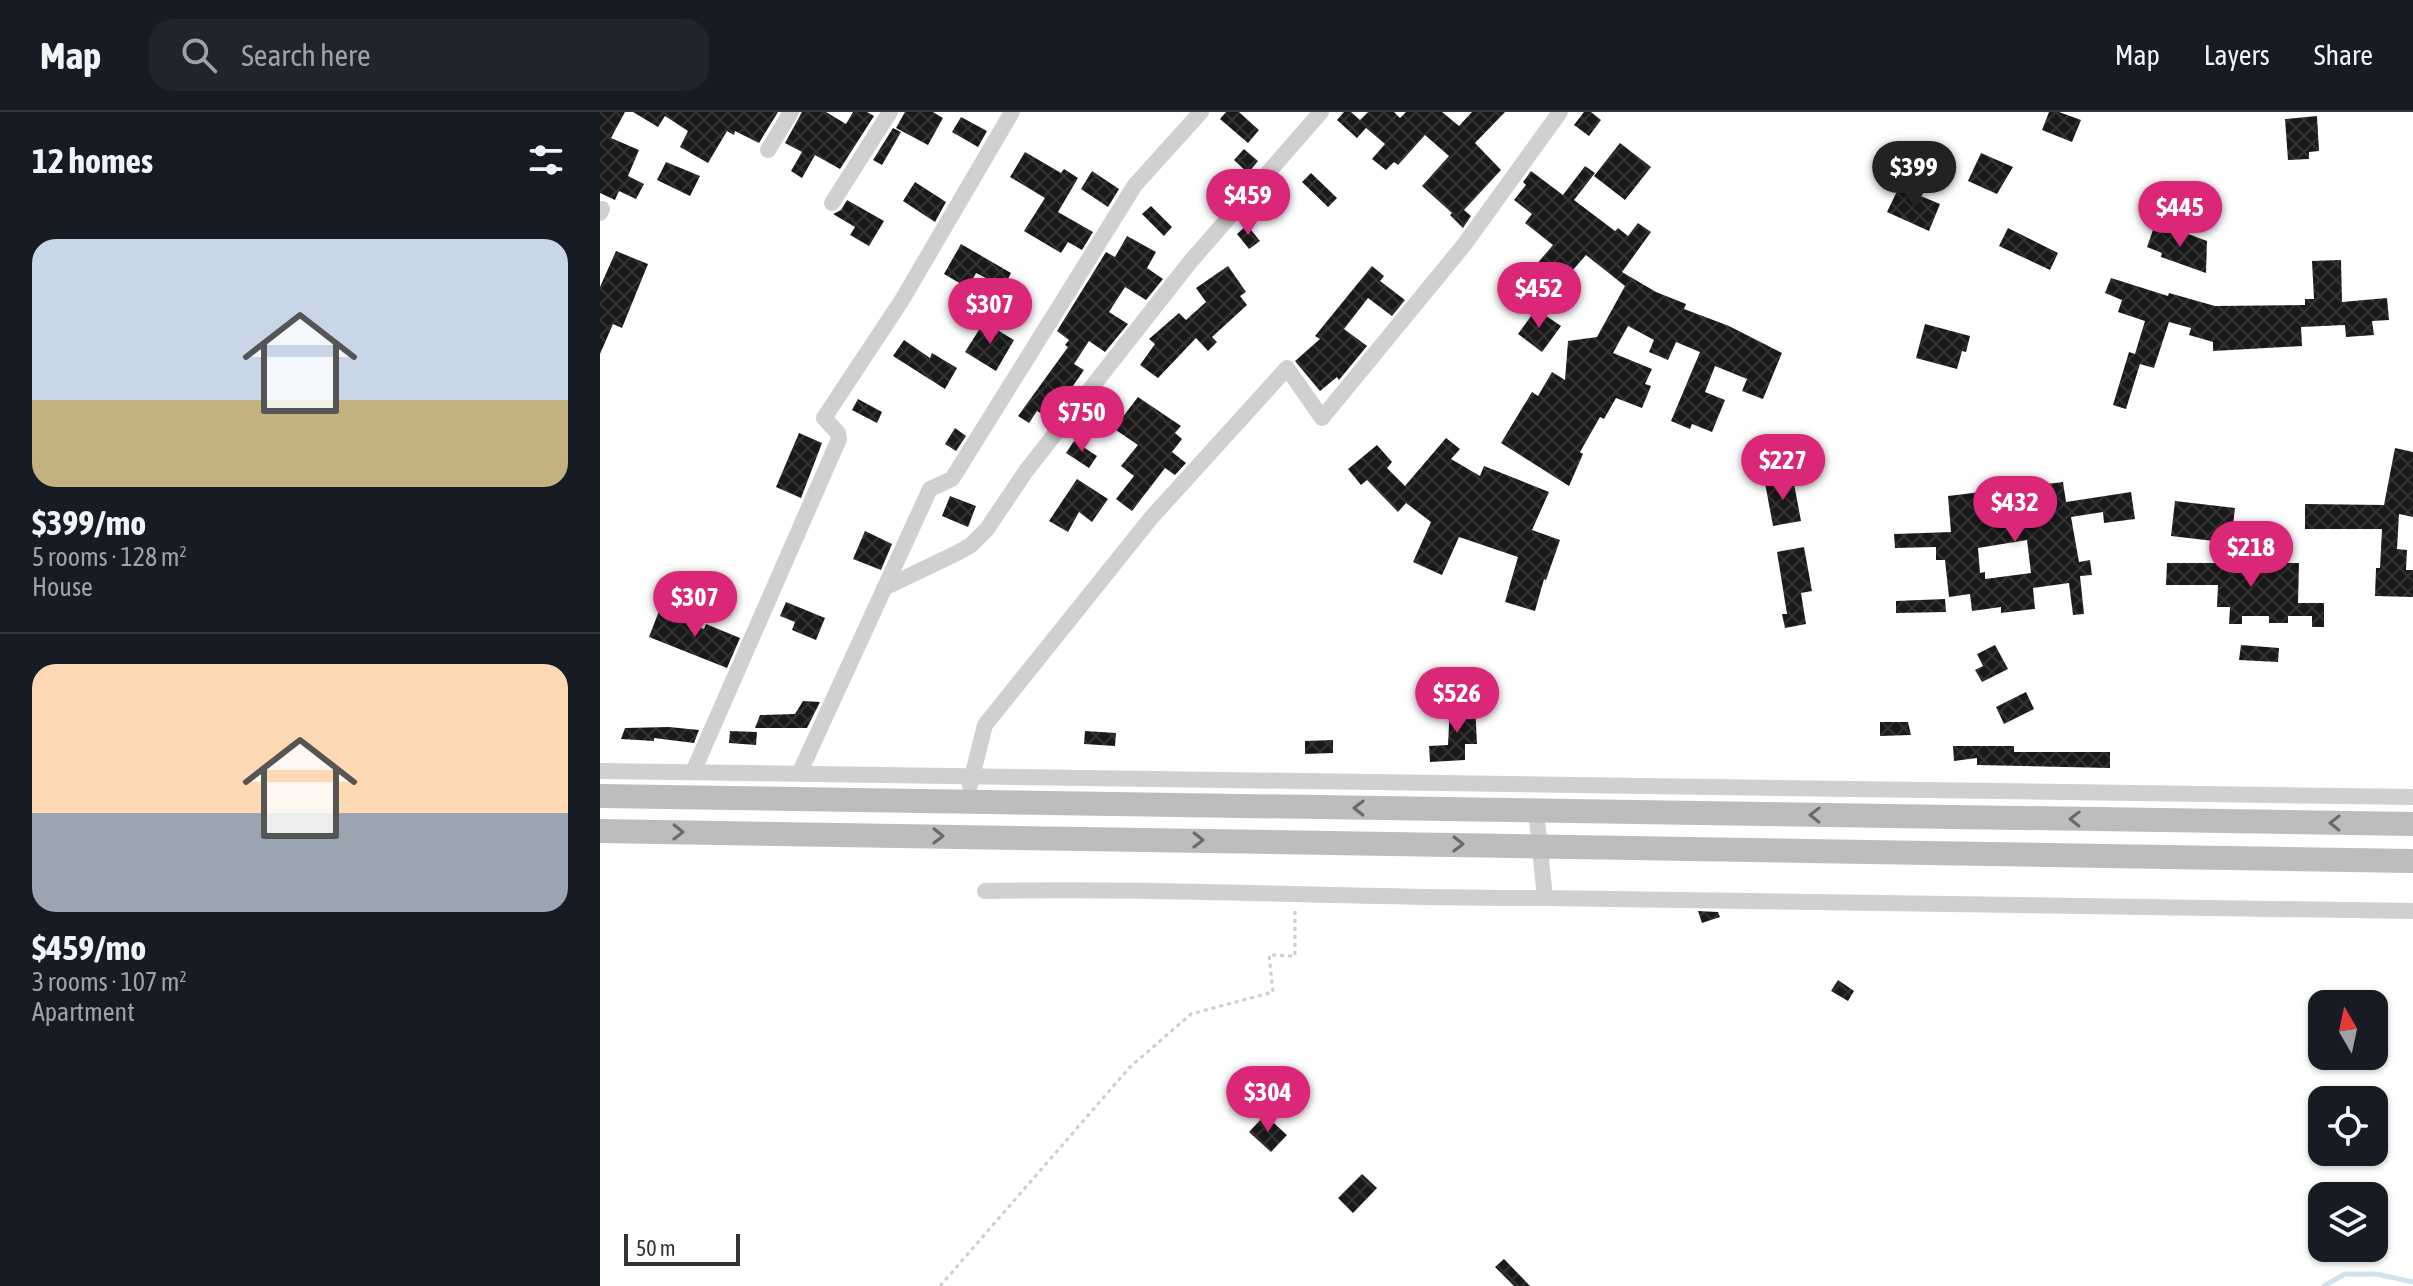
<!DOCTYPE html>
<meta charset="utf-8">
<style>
:root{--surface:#171b24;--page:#20242c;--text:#f1f3f6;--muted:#9ea1a6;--line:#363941;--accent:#db2777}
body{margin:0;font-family:"Asap Condensed",sans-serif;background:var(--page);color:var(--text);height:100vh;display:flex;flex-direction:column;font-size:30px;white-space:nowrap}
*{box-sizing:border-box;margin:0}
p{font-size:26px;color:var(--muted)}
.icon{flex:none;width:44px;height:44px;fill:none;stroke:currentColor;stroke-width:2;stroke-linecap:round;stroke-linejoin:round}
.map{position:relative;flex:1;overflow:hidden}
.panel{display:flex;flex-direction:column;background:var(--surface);width:600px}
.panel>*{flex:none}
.needle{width:52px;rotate:351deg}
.fabs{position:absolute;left:1708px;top:878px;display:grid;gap:16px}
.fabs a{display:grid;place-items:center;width:80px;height:80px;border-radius:16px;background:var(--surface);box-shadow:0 2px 6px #0004;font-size:40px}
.scale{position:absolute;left:24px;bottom:20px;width:116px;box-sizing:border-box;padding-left:8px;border:4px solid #333;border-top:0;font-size:22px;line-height:28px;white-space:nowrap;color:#333;-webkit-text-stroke:6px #fff;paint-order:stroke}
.price{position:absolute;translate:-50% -68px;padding:0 18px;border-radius:28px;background:var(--accent);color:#fff;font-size:26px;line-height:52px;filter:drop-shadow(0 2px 4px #0008)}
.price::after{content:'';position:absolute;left:50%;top:48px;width:24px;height:18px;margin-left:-12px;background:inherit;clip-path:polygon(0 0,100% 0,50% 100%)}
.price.active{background:#222;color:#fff}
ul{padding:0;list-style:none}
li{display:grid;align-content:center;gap:16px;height:424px;padding:0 32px}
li+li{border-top:2px solid var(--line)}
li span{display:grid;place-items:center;height:248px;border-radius:24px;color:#555}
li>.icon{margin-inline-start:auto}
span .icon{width:144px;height:144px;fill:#fffc;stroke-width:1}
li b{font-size:34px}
h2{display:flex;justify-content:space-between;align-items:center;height:96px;padding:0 32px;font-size:34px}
header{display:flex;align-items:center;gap:48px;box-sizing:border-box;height:112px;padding:0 40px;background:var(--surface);border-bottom:2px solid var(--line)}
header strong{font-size:38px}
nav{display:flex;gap:44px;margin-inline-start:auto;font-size:28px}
.search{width:560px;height:72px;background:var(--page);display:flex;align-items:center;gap:20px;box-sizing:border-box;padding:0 28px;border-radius:24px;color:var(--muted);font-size:30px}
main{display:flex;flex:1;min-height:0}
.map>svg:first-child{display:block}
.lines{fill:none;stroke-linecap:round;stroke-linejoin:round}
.stream{stroke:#cfe2ee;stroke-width:5}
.building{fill:url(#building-cross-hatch);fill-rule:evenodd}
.path{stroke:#cdcdcd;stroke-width:3;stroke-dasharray:4 4;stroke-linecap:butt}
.minor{stroke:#d0d0d0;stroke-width:16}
.secondary{stroke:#bdbdbd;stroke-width:24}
.oneway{stroke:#6a6a6a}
</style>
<header>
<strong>Map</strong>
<div class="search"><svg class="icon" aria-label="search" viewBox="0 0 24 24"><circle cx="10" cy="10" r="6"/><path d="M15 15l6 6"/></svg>Search here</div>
<nav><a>Map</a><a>Layers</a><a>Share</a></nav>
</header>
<main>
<section class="panel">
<h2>12 homes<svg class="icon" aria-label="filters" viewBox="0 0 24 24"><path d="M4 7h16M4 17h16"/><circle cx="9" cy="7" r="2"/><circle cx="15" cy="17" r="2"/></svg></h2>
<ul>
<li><span style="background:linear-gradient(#c9d6e8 65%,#c2b280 0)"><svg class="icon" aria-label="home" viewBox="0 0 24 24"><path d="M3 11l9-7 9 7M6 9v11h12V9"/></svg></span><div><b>$399/mo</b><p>5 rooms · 128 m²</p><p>House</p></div></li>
<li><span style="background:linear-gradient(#ffd9b3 60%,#9aa5b1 0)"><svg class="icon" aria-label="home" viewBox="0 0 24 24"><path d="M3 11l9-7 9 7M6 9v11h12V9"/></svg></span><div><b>$459/mo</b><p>3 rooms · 107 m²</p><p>Apartment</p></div></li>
</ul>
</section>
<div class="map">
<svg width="1813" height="1174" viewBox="0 0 1813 1174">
<defs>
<pattern id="building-cross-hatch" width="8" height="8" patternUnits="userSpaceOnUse" patternTransform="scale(2)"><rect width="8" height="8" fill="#1a1a1a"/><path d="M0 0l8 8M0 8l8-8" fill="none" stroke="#333"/></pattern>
</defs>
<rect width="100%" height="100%" fill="#fff"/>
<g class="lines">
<!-- stream -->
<path class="stream" d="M1724 1174 1745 1162H1777L1813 1170"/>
</g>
<!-- building -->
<path class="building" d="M0 0H25L11 26 39 38 28 64 44 72 36 87 19 79 15 88 0 81Z
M33 0H178L159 31 135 19 134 23 127 19 108 51 80 35 88 19 65 4 58 15Z
M202 0H226L246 12 253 0H267L274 4 240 57 215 43 202 66 191 59 202 40 185 31Z
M305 0H333L343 6 328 33 296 16Z
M626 0H639L659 18 648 31 620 7Z
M744 0H751L760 8 768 0H794L800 6 806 0H842L859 14 872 0H905L875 31 901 58 864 98 871 104 863 116 850 103 852 101 822 74 849 44 825 23 798 53 794 50 786 58 772 47 785 32 766 16 757 26 737 8Z
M984 0H991L1001 8 989 24 974 13Z
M1449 0H1459L1481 8 1472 30 1442 18Z
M1717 4 1719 39 1709 40V47L1688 48 1685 7Z
M361 5 387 19 378 35 352 20Z
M293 16 301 20 282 53 273 48Z
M1020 31 1051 55 1025 88 994 64Z
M644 37 658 49 648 61 634 48Z
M425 40 461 61 464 57 478 66 458 100 493 120 482 138 468 130 461 141 424 119 445 86 410 65Z
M1381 41 1413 55 1397 82 1368 69Z
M66 50 100 64 90 84 57 68Z
M985 54 995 61 974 88 1015 119 1018 116 1028 124 1038 111 1051 120 1022 160 1056 180 1086 192 1084 197 1129 214 1182 241 1163 287 1142 279 1147 267 1115 254 1105 280 1125 288 1112 320 1092 312 1090 317 1071 309 1100 240 1076 230 1068 248 1049 240 1054 228 1028 214 1013 241 1052 257 1045 272 1051 274 1042 296 1016 286 1004 307 1000 305 980 340 983 342 969 374 901 331 932 280 938 284 952 260 965 268 968 229 997 225 1025 174 986 143 951 183 928 162 953 133 925 111 932 102 914 88 926 73 923 70 931 59 963 83Z
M492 59 519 77 508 95 481 77Z
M711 61 737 86 728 95 702 70Z
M315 70 346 90 335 110 303 89Z
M1299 75 1340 92 1329 119 1287 100Z
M247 88 284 109 269 134 250 123 255 115 233 102 241 98Z
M551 94 572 115 564 124 542 102Z
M647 113 660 129 649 137 637 122Z
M1554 115 1582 125 1583 120 1607 129 1606 161 1561 145 1562 141 1547 135Z
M1408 116 1458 141 1450 158 1399 134Z
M527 124 556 140 547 156 563 167 546 188 525 175 509 200 528 212 505 240 489 229 474 252 484 258 450 307 437 299 429 311 418 304 468 235 465 233 469 228 457 219 506 140 515 145Z
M361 132 411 161 404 175 376 161 368 176 344 162Z
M16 139 48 152 22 216 13 212 0 242V175Z
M1741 148 1742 190 1787 186 1789 208 1772 209 1774 223 1746 225 1745 213 1701 215 1702 234 1613 239V230L1589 223 1591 216 1569 210 1554 256 1540 252 1526 297 1513 293 1529 240 1535 242 1545 209 1518 200 1522 188 1505 181 1511 166 1568 184 1569 181 1615 194 1705 193V187H1714L1712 149Z
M628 154 646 180 640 184 647 193 612 225 617 230 608 239 596 226 558 266 540 253 555 232 549 227 579 201 586 208 606 190 596 176Z
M772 154 784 164 780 169 805 188 792 204 768 186 744 217 767 234 739 268 737 265 720 279 695 249 720 227 715 224Z
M936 197 961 214 942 240 918 222Z
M384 210 414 228 396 259 365 240Z
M1325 212 1370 224 1366 240 1362 239 1357 257 1316 246Z
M304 228 330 246 332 241 357 256 345 277 293 244Z
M538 285 581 314 575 321 582 327 572 340 586 351 575 363 565 356 532 399 516 387 534 364 521 354 538 333 507 312 515 300 522 306Z
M258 287 282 300 277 311 252 298Z
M355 316 366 324 356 339 345 332Z
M199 321 222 331 201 386 176 375Z
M846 326 860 337 851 347 880 364 884 354 949 380 932 418 960 428 946 468 944 467 935 499 905 490 918 445 859 425 842 463 813 450 831 410 806 391 798 400 767 368 761 373 748 357 777 333 792 350 787 356 805 374Z
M474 329 497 344 489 356 466 341Z
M1795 336 1813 340V405L1799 402 1797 437 1807 438 1806 458H1813V485L1775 484 1776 456H1780L1782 417H1705V392L1784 393Z
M1193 366 1201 409 1173 414 1165 371Z
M477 367 508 387 492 410 479 400 468 420 449 409Z
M1463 370 1466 390 1531 380 1535 407 1504 411 1503 400 1471 405 1479 450 1490 448 1492 463 1480 464 1484 502 1473 503 1469 471 1433 476 1435 497 1401 501V495L1372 499 1370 482 1349 485 1345 448H1336V435L1295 436 1294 422 1351 420 1348 384ZM1427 428 1431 461 1385 467V460L1380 461 1378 436Z
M350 384 376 394 368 415 342 404Z
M1575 389 1635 396 1631 431 1571 424Z
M265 419 292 432 281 458 253 447Z
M1204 435 1212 479 1201 481 1206 512 1185 516 1182 502H1187L1177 440Z
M1567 451H1699L1698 491H1724V515H1712V504H1688V511H1669V504H1642V512H1629L1630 495H1617L1618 473H1566Z
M1345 487 1346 500 1296 501V489Z
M186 490 225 506 216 528 192 518 195 510 180 504Z
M59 499 104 517 106 512 140 526 127 556 49 525Z
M1395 533 1408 557 1382 570 1375 558 1383 554 1377 542Z
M1641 533 1679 536 1678 550 1639 548Z
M1426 580 1434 597 1404 612 1396 595Z
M203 589 220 590 207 616H155L160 603 195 602Z
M875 592 877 632H865V648L830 650 829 634 848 633 850 594Z
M1280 610H1308L1311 623 1280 624Z
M69 615 99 618 94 631 54 626V629L21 627 25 616Z
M130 619 157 620 156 633 129 631Z
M485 619 516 621 515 634 484 632Z
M733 628V641L705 642V629Z
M1353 634H1414V640H1510V656L1377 653V646L1354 649Z
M1098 799 1118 800 1120 805 1102 811Z
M1238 868 1254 879 1248 889 1231 879Z
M665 1003 687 1023 671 1040 649 1020Z
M762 1062 777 1076 753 1101 738 1086Z
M904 1147 930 1174H914L895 1155Z"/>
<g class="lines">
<!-- path -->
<path class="path" d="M340 1174 530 955 591 902 673 880 669 843 695 844V798"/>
<!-- minor -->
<path class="minor" d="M168 38 191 0
M232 91 290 0
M0 101 2 97
M284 476 357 441 371 433 387 417 426 359 590 150 721 0
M0 659 1813 685
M93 660 239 327 238 321 224 306 302 188 412 0
M199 662 330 377 352 367 535 73 601 0
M370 673 385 613 551 406 687 256 722 306 864 133 960 0
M936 698 945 786
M385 779C572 775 758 787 945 786L1813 799"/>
<!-- secondary -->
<path class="secondary" d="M0 684 1813 712
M0 719 1813 749"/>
</g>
<!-- one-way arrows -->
<defs><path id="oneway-chevron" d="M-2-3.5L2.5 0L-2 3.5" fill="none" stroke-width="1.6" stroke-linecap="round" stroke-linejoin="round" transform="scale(2)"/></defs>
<g class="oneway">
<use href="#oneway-chevron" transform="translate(759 696) rotate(-179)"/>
<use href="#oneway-chevron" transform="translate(1215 703) rotate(-179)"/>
<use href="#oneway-chevron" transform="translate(1475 707) rotate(-179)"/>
<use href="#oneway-chevron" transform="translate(1735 711) rotate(-179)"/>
<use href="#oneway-chevron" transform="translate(78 720) rotate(1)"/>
<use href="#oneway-chevron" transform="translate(338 724) rotate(1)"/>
<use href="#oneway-chevron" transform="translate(598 728) rotate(1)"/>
<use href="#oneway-chevron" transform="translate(858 732) rotate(1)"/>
</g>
</svg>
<div class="fabs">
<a><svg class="needle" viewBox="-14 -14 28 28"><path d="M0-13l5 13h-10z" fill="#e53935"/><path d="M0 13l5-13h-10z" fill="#9ea1a6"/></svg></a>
<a><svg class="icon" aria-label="locate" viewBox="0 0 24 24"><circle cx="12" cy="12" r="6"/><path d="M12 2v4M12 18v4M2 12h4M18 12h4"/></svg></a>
<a><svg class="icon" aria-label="layers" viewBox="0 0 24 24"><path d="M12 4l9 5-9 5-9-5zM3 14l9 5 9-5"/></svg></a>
</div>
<div class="scale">50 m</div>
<b class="price active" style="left:1314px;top:97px">$399</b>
<b class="price" style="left:648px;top:125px">$459</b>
<b class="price" style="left:1580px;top:137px">$445</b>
<b class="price" style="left:939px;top:218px">$452</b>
<b class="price" style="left:390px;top:234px">$307</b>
<b class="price" style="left:482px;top:342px">$750</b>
<b class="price" style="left:1183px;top:390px">$227</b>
<b class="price" style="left:1415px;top:432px">$432</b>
<b class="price" style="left:1651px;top:477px">$218</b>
<b class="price" style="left:95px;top:527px">$307</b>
<b class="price" style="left:857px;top:623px">$526</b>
<b class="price" style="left:668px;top:1022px">$304</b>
</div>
</main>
